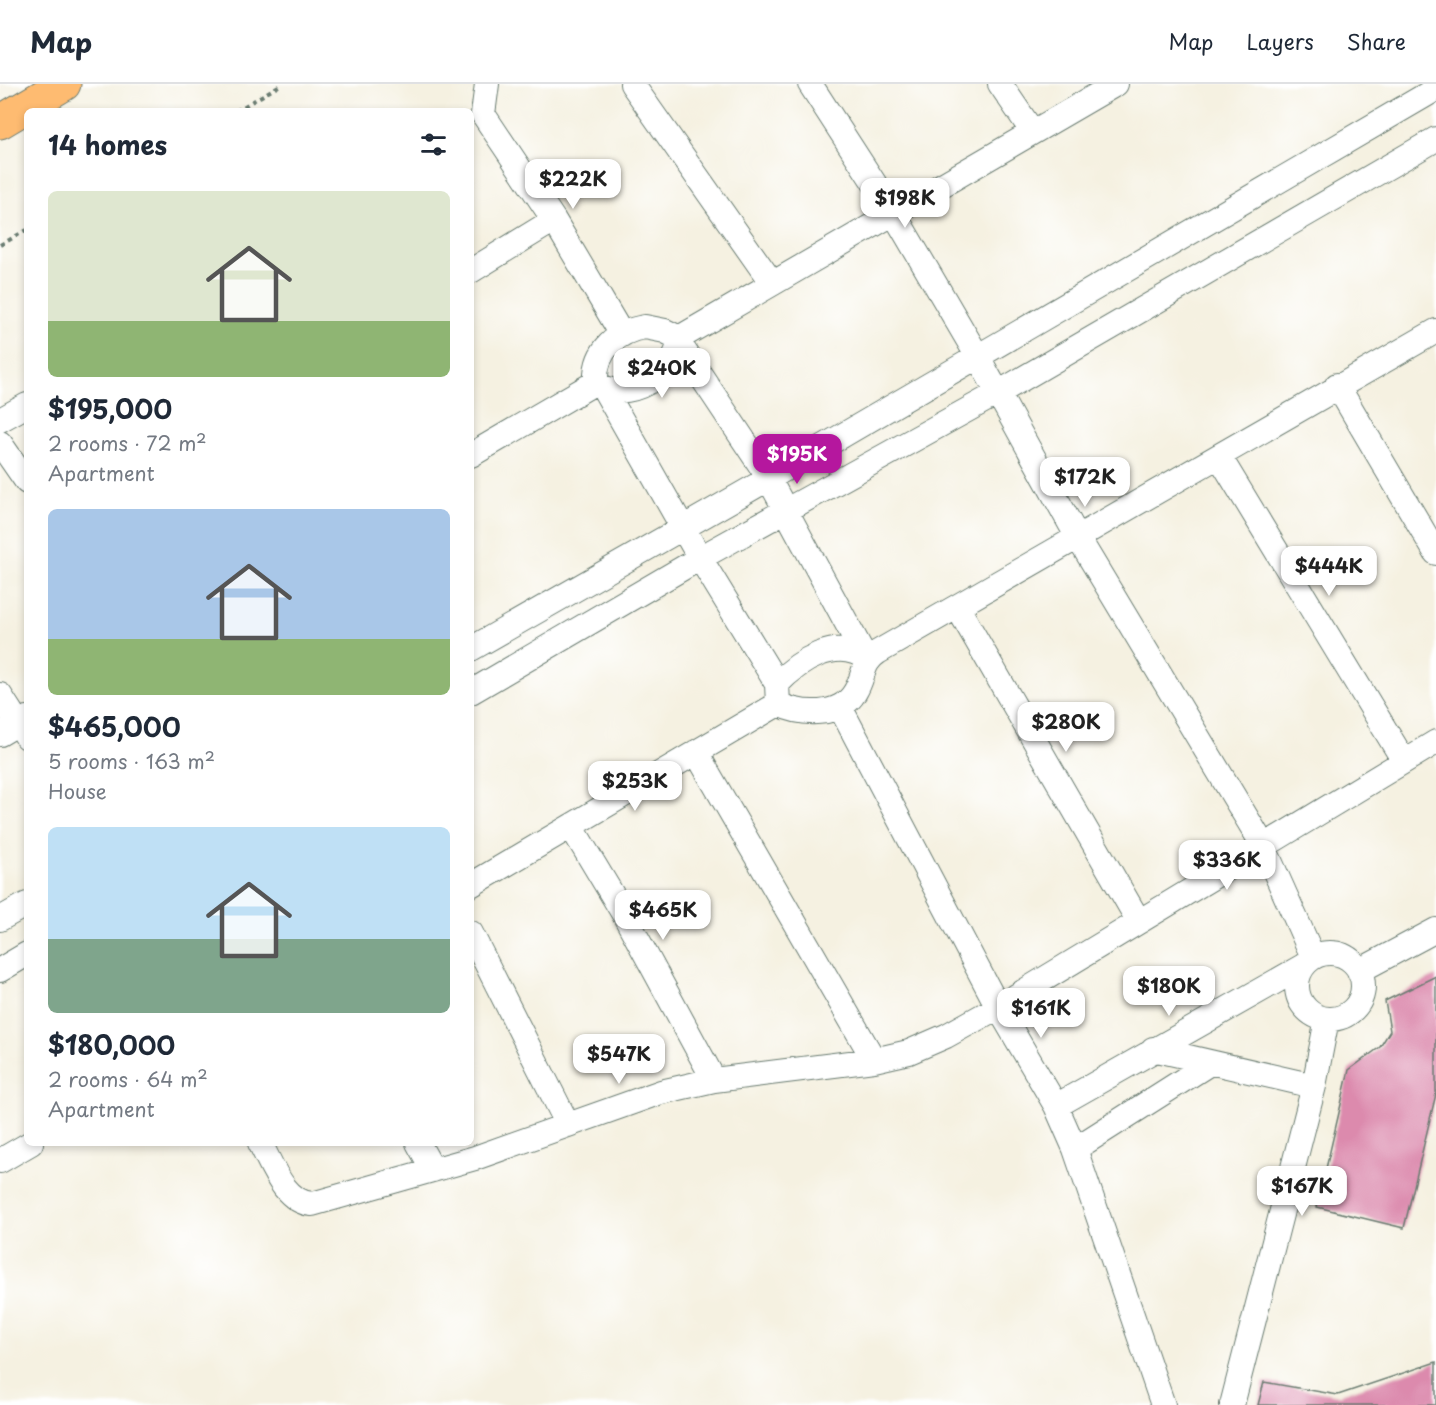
<!DOCTYPE html>
<meta charset="utf-8">
<style>
:root{--surface:#fff;--page:#f2f2f3;--text:#1f2937;--muted:#747a83;--line:#e0e1e3;--accent:#b5179e}
body{margin:0;font-family:"Playpen Sans",sans-serif;background:var(--page);color:var(--text);height:100vh;display:flex;flex-direction:column;font-size:22px;white-space:nowrap}
*{box-sizing:border-box;margin:0}
p{font-size:20px;color:var(--muted)}
.icon{flex:none;width:33px;height:33px;fill:none;stroke:currentColor;stroke-width:2;stroke-linecap:round;stroke-linejoin:round}
.map{position:relative;flex:1;overflow:hidden}
.sheet{position:absolute;left:24px;top:24px;width:450px;height:1038px;display:flex;flex-direction:column;background:var(--surface);border-radius:9px;box-shadow:0 3px 9px #0003}
.sheet>*{flex:none}
.price{position:absolute;translate:-50% -51px;padding:0 14px;border-radius:12px;background:#fff;color:#222;font-size:20px;line-height:39px;filter:drop-shadow(0 2px 3px #0008)}
.price::after{content:'';position:absolute;left:50%;top:36px;width:18px;height:14px;margin-left:-9px;background:inherit;clip-path:polygon(0 0,100% 0,50% 100%)}
.price.current{background:var(--accent);color:#fff}
ul{padding:0;list-style:none}
li{display:grid;align-content:center;gap:12px;height:318px;padding:0 24px}
li span{display:grid;place-items:center;height:186px;border-radius:9px;color:#555}
li>.icon{margin-inline-start:auto}
span .icon{width:108px;height:108px;fill:#fffc;stroke-width:1}
li b{font-size:26px}
h2{display:flex;justify-content:space-between;align-items:center;height:72px;padding:0 24px;font-size:26px}
header{display:flex;align-items:center;gap:36px;box-sizing:border-box;height:84px;padding:0 30px;background:var(--surface);border-bottom:2px solid var(--line)}
header strong{font-size:28px}
nav{display:flex;gap:33px;margin-inline-start:auto;font-size:21px}
.map>svg:first-child{display:block}
.building{fill:#dc8aad}
.lines{fill:none;stroke-linecap:round;stroke-linejoin:round}
.minor-casing{stroke:#6a7c71;stroke-width:26}
.motorway-casing{stroke:#6a7c71;stroke-width:35}
.path{stroke:#6a7c71;stroke-width:4;stroke-dasharray:4.5 4.5;stroke-linecap:butt}
.minor{stroke:#fff;stroke-width:24}
.motorway{stroke:#febb71;stroke-width:33}
</style>
<header>
<strong>Map</strong>
<nav><a>Map</a><a>Layers</a><a>Share</a></nav>
</header>
<div class="map">
<svg width="1436" height="1321" viewBox="0 0 1436 1321">
<rect width="100%" height="100%" fill="#fff"/>
<filter id="ink" filterUnits="userSpaceOnUse"><feTurbulence type="fractalNoise" baseFrequency=".0167" numOctaves="2"/><feDisplacementMap in="SourceGraphic" scale="12" xChannelSelector="R" yChannelSelector="G"/><feConvolveMatrix kernelMatrix="1 2 1 2 8 2 1 2 1" color-interpolation-filters="sRGB"/></filter>
<filter id="wash" filterUnits="userSpaceOnUse"><feTurbulence type="fractalNoise" baseFrequency=".008" numOctaves="4" result="noise"/><feDisplacementMap in="SourceGraphic" scale="24" xChannelSelector="R" yChannelSelector="G"/><feGaussianBlur stdDeviation="1.35" result="paint"/><feColorMatrix in="noise" values="0 0 0 0 0 0 0 0 0 0 0 0 0 0 0 0 0 1.4 0 .05"/><feComposite in="paint" operator="in"/></filter>
<g filter="url(#wash)">
<rect width="100%" height="100%" fill="#f5f1e1"/>
<g id="blocks">
<!-- building -->
<path class="building" d="M1436 892V1010L1404 1144 1317 1123 1349 986 1380 963 1390 947 1385 917Z
M1436 1278V1321H1258L1264 1298 1338 1311Z"/>
</g>
</g>
<g filter="url(#ink)">
<use href="#blocks" fill-opacity="0" stroke="#6a7c71" stroke-width="1.5"/>
<g class="lines">
<!-- minor casing -->
<g class="minor-casing">
<path id="minor" d="M487 0 483 30 554 136 621 249
M632 0 772 199
M810 0 893 128 978 273 1077 452 1263 761 1313 873
M1000 0 1032 47
M471 187 554 136
M645 243 665 247 679 254C680 289 623 323 596 298 594 267 617 247 645 243Z
M679 254 1116 0
M679 259 765 388 865 573
M1337 301 1436 469
M604 305 700 474 777 600
M0 336 27 321
M0 359 27 398
M471 371 596 298
M1219 372 1404 677
M958 524 1138 836
M471 565 768 395 1436 5 1433 0
M867 575C837 551 798 578 777 600L778 620C801 631 840 634 855 608 865 592 861 579 878 568L1436 247
M471 608 700 474 998 309 1436 55
M0 611 27 653
M840 623 998 923 1056 1022 1075 1065 1163 1321
M0 650 27 634
M696 668 874 976
M571 742 625 832 714 996
M471 801 778 620
M0 835 27 820
M471 849 568 1041
M1297 902a33 33 0 1 1 66 0a33 33 0 1 1-66 0Z
M0 886 27 870
M1359 887 1436 846
M1153 965 1314 1002
M1056 1022 1303 882
M260 1059C272 1081 284 1118 312 1120L475 1074 661 1008 714 996 874 976 909 968 946 952 998 923 1436 658
M418 1059 433 1086
M1075 1065 1210 979
M0 1077 31 1059
M1232 1321 1314 1002 1327 935"/>
</g>
<!-- motorway casing -->
<g class="motorway-casing">
<path id="motorway" d="M0 38 64 0"/>
</g>
<!-- path -->
<path class="path" d="M236 27 282 0
M0 161 27 146"/>
<!-- minor -->
<use href="#minor" class="minor"/>
<!-- motorway -->
<use href="#motorway" class="motorway"/>
</g>
</g>
</svg>
<b class="price" style="left:573px;top:126px">$222K</b>
<b class="price" style="left:905px;top:145px">$198K</b>
<b class="price" style="left:662px;top:315px">$240K</b>
<b class="price current" style="left:797px;top:401px">$195K</b>
<b class="price" style="left:1085px;top:424px">$172K</b>
<b class="price" style="left:1329px;top:513px">$444K</b>
<b class="price" style="left:1066px;top:669px">$280K</b>
<b class="price" style="left:635px;top:728px">$253K</b>
<b class="price" style="left:1227px;top:807px">$336K</b>
<b class="price" style="left:663px;top:857px">$465K</b>
<b class="price" style="left:1169px;top:933px">$180K</b>
<b class="price" style="left:1041px;top:955px">$161K</b>
<b class="price" style="left:619px;top:1001px">$547K</b>
<b class="price" style="left:1302px;top:1133px">$167K</b>
<section class="sheet">
<h2>14 homes<svg class="icon" aria-label="filters" viewBox="0 0 24 24"><path d="M4 7h16M4 17h16"/><circle cx="9" cy="7" r="2"/><circle cx="15" cy="17" r="2"/></svg></h2>
<ul>
<li><span style="background:linear-gradient(#dfe7d0 70%,#8fb573 0)"><svg class="icon" aria-label="home" viewBox="0 0 24 24"><path d="M3 11l9-7 9 7M6 9v11h12V9"/></svg></span><div><b>$195,000</b><p>2 rooms · 72 m²</p><p>Apartment</p></div></li>
<li><span style="background:linear-gradient(#a9c7e8 70%,#8fb573 0)"><svg class="icon" aria-label="home" viewBox="0 0 24 24"><path d="M3 11l9-7 9 7M6 9v11h12V9"/></svg></span><div><b>$465,000</b><p>5 rooms · 163 m²</p><p>House</p></div></li>
<li><span style="background:linear-gradient(#bfe0f5 60%,#7fa58c 0)"><svg class="icon" aria-label="home" viewBox="0 0 24 24"><path d="M3 11l9-7 9 7M6 9v11h12V9"/></svg></span><div><b>$180,000</b><p>2 rooms · 64 m²</p><p>Apartment</p></div></li>
</ul>
</section>
</div>
